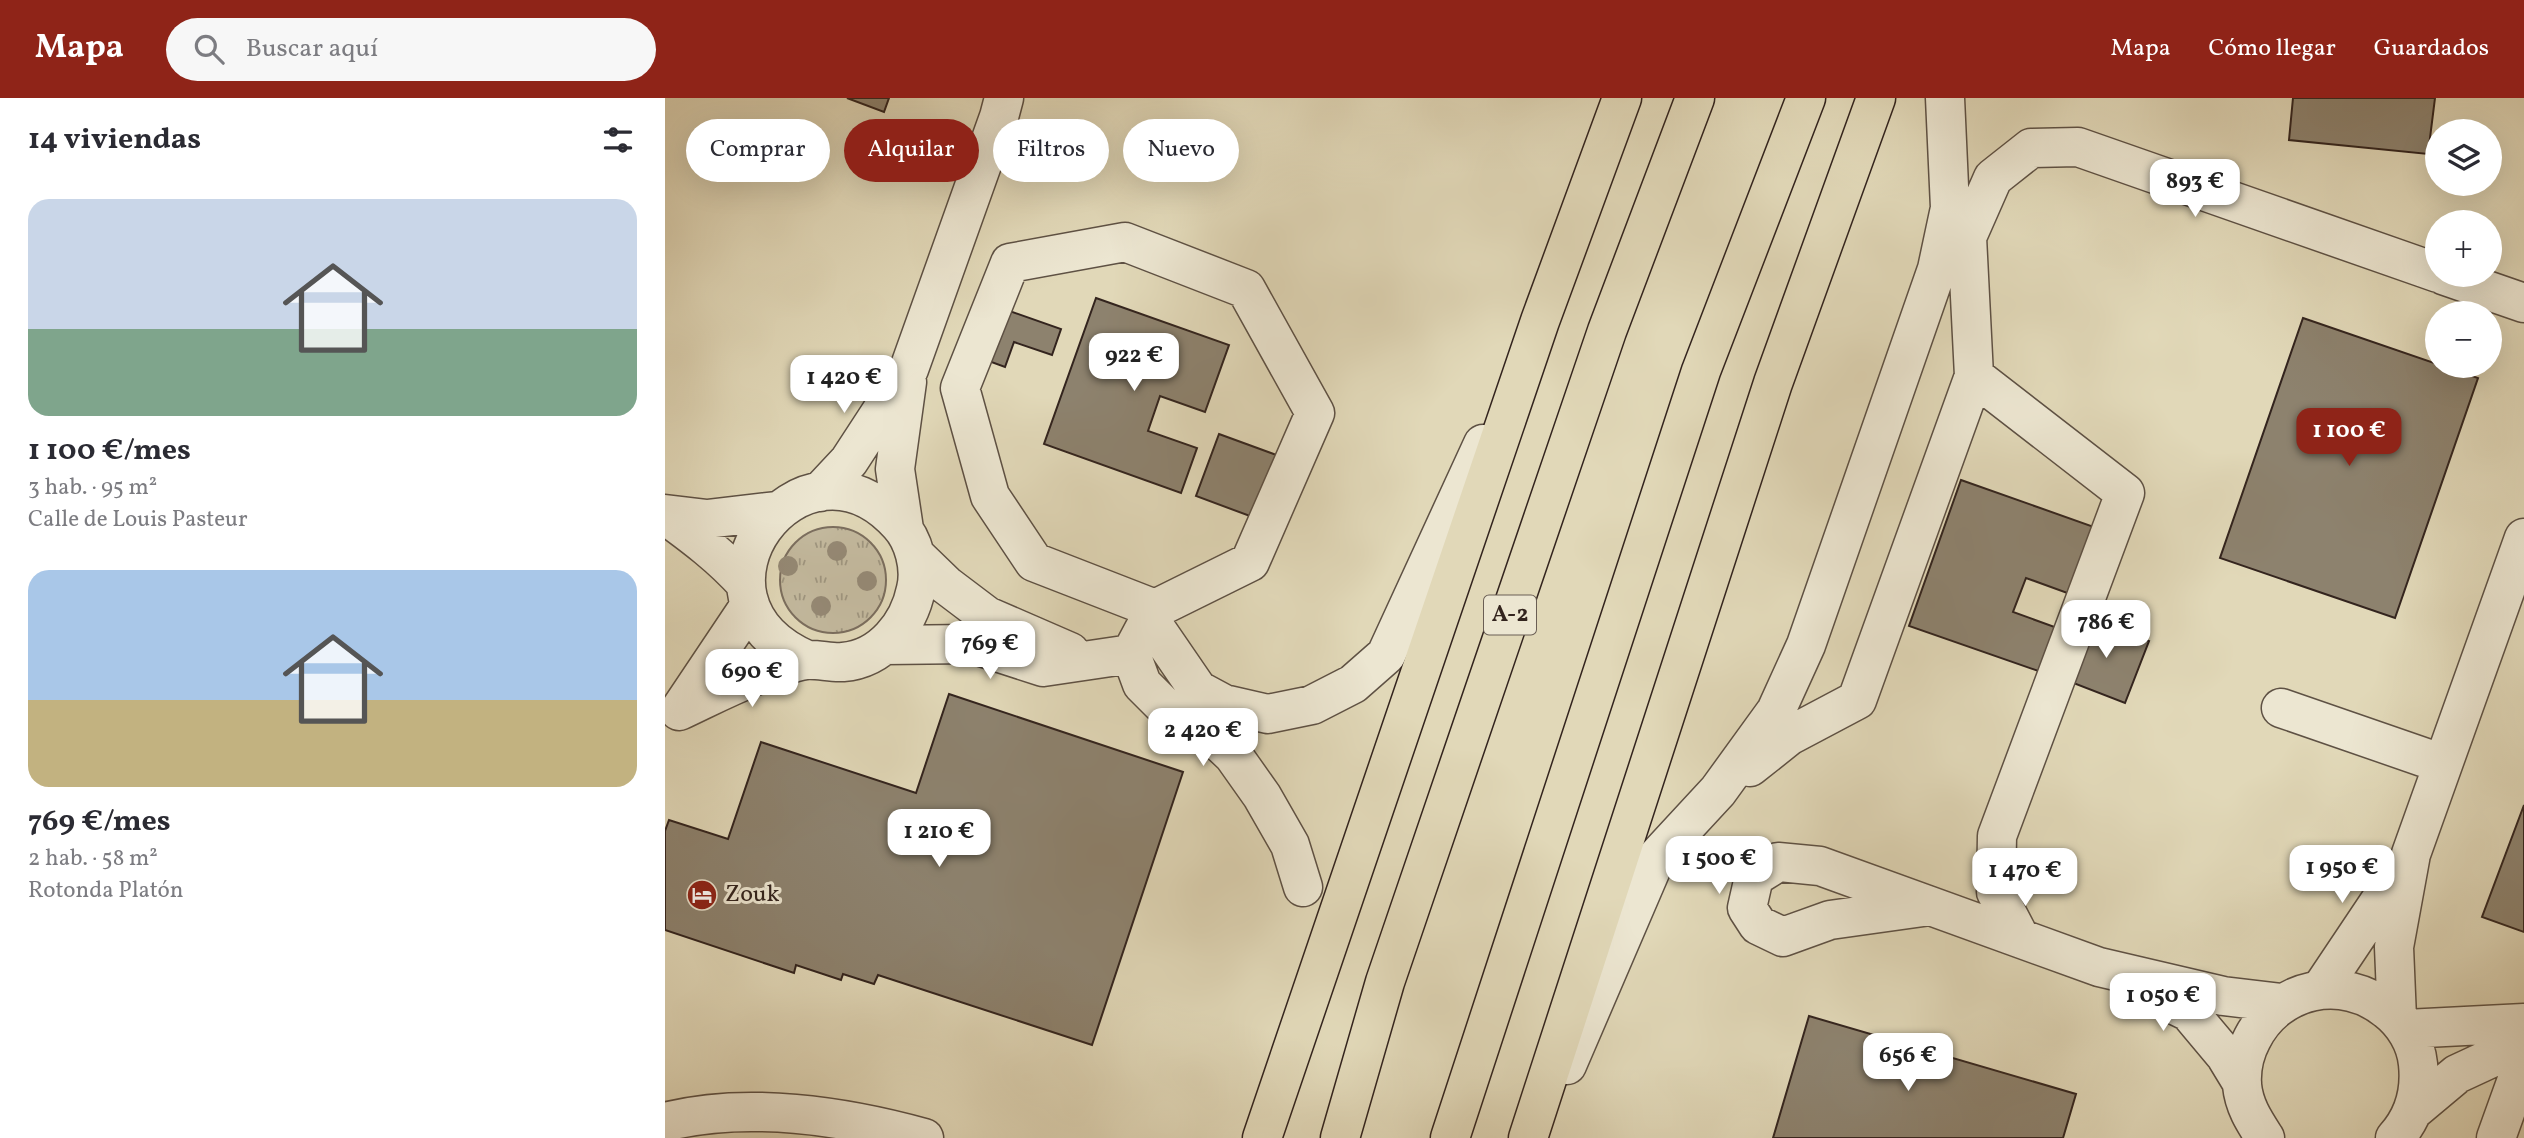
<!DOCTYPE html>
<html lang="es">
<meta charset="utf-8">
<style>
:root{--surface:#fff;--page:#f7f7f7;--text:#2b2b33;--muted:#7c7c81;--accent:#8f2418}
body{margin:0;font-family:Vollkorn,serif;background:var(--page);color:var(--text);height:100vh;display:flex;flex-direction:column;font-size:26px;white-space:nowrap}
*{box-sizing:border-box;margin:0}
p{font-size:23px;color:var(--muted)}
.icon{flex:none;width:38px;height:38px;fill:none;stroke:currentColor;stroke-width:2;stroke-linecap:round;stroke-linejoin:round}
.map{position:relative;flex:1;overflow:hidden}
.details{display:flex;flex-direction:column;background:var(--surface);width:665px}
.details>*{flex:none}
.hud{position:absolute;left:21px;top:21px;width:665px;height:63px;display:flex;gap:14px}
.buttons{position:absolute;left:1760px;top:21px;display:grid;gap:14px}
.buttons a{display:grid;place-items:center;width:77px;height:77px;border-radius:50%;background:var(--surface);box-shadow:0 7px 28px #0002;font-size:35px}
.price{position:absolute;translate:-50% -60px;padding:0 16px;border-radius:14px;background:#fff;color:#222;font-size:23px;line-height:46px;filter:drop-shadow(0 2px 4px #0008)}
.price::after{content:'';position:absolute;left:50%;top:42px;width:21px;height:16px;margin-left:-10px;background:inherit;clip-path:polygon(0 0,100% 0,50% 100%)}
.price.active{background:var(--accent);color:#fff}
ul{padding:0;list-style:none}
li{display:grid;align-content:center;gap:14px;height:371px;padding:0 28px}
li span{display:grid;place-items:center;height:217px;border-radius:21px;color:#555}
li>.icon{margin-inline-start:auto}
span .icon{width:126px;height:126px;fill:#fffc;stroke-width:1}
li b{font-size:30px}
h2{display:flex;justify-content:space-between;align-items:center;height:84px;padding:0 28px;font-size:30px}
.chip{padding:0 24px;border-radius:32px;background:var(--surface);box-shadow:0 7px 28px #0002;font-size:24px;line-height:63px}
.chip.active{background:var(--accent);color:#fff}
header{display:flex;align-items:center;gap:42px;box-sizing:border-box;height:98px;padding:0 35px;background:var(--accent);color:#fff}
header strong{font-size:33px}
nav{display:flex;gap:38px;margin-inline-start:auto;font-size:24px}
.search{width:490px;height:63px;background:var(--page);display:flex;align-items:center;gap:18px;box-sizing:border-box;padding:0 24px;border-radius:38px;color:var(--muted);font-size:26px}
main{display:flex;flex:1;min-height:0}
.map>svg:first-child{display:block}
.grass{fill:url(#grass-tufts);stroke:#7b6e5e;stroke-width:2}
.building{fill:#8d826e;stroke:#33241e;stroke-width:2}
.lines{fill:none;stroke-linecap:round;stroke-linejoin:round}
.minor-casing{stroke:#5e5144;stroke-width:41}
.highway-casing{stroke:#33241e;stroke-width:41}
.minor{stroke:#ece6d1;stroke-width:38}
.highway{stroke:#e1d8b8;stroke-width:38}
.tree{fill:#958975}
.labels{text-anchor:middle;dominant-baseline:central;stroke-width:6;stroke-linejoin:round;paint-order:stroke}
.shield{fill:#ece6d1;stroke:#6a5e54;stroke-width:2}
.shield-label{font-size:23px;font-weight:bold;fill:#33241e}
.poi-label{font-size:24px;fill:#33241e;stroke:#ece6d1;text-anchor:start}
</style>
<header>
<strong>Mapa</strong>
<div class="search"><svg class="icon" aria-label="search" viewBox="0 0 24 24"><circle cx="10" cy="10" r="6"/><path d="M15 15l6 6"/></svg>Buscar aquí</div>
<nav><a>Mapa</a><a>Cómo llegar</a><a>Guardados</a></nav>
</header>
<main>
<section class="details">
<h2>14 viviendas<svg class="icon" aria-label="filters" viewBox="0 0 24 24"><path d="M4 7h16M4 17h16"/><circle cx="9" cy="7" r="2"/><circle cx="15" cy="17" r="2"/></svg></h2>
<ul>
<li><span style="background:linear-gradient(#c9d6e8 60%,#7fa58c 0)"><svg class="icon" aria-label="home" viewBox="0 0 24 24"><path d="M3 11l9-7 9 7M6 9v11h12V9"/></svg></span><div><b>1 100 €/mes</b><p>3 hab. · 95 m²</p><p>Calle de Louis Pasteur</p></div></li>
<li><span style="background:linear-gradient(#a9c7e8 60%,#c2b280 0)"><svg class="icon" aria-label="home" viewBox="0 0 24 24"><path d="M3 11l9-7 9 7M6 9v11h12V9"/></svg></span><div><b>769 €/mes</b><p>2 hab. · 58 m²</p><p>Rotonda Platón</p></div></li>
</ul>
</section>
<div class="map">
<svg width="1859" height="1040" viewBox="0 0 1859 1040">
<defs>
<pattern id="grass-tufts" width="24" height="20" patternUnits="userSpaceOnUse" patternTransform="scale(1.75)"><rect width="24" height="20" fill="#c3b99e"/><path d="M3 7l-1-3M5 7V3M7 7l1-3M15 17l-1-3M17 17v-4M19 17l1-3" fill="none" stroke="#9f9680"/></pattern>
</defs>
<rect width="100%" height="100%" fill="#e1d8b8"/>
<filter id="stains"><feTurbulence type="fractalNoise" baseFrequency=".00286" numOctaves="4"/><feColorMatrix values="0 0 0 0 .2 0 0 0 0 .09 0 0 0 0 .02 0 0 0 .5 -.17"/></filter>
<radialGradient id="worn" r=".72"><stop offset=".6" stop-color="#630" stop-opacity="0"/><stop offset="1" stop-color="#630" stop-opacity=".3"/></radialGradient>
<!-- grass -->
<path class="grass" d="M115 482a53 53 0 1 1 106 0a53 53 0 1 1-106 0Z"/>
<!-- building -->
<path class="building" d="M182 0H224L219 14Z
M1628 0H1770L1763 56 1624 42Z
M431 200 564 247 540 314 495 298 483 333 532 350 516 395 379 346Z
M336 210 396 231 387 257 349 244 340 269 318 261Z
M1638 220 1813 280 1730 520 1555 460Z
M554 336 617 359 593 421 531 398Z
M1296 382 1429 429 1405 496 1361 480 1348 514 1398 532 1382 576 1244 528Z
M1421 519 1484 543 1460 605 1398 581Z
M284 596 518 674 427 947 213 877 209 886 178 876 176 882 131 867 129 875 0 832V733L4 722 63 741 96 644 251 695Z
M1859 707V834L1817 819Z
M1144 918 1411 996 1398 1040H1108Z"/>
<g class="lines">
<!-- minor casing -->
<g class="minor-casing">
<path id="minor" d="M1302 139 1328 80 1366 50 1413 49 1773 175
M1778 177 1859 205
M1309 278 1460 395 1332 738 1331 794 1355 840
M155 394 184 363 244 271 334 19 339 0
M0 416 42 421 111 413
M0 417C29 438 57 459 81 486
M239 431 230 371 242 284
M251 458 281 487 322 518 405 554
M485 522 533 592 559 606 603 616 647 607 688 586 721 557 818 346
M219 547 307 546 378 569 466 556 490 511 585 464 650 315 581 191 460 144 345 165 295 290 325 398 369 464 490 511
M466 556 477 586 498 607 537 628 568 657 597 698 625 747 638 789
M16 610 85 507
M1616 610 1778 666
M14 613C44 599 74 583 106 572 117 569 130 563 141 562 153 561 166 565 178 564 217 561 244 526 251 491 256 470 249 442 234 426 137 318 0 500 142 562
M1085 669 1124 638 1192 602 1309 278 1302 139 1285 110
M1265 808 1165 822 1118 839 1093 827 1082 810 1089 779 1113 764 1155 768 1434 869 1558 898 1617 905
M1656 891 1737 770
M1483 894 1524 914 1560 957 1577 985
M1732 920 1729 849 1746 756 1859 440
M1741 931 1859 925
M902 967 991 760 1053 693 1111 613 1141 547 1272 171 1285 110 1280 0
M1749 1012 1792 976 1848 950 1859 948
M0 1024C81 1003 180 1018 259 1040
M1600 1040C1589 1023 1579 1008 1577 987 1576 971 1580 954 1587 941 1613 889 1678 876 1722 912 1739 925 1751 945 1753 966 1756 994 1749 1019 1730 1040
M1831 1040 1854 976 1848 950"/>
</g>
<!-- highway casing -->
<g class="highway-casing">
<path id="highway" d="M597 1040 875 223 957 0
M675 1040 720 884 942 233 1030 0
M785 1040 1036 273 1141 0
M863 1040 1108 285 1211 0"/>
</g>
<!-- minor -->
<use href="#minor" class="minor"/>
<!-- highway -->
<use href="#highway" class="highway"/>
</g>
<!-- trees -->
<g class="tree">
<circle cx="172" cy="453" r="10"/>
<circle cx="123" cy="468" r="10"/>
<circle cx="202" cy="483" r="10"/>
<circle cx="156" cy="508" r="10"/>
</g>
<!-- icons -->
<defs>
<g id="hotel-disc" transform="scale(1.575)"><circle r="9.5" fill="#8f2418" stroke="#ece6d1"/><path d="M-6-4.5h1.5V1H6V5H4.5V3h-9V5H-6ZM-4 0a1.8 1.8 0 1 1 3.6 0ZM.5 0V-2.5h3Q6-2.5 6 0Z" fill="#fff"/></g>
</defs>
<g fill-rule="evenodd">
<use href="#hotel-disc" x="37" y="797"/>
</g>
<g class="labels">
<!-- shield labels -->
<rect class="shield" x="819" y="497.5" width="52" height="39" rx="5"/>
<g class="shield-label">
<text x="845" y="517">A-2</text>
</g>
<!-- poi labels -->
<g class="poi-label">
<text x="60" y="797">Zouk</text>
</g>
</g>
<rect width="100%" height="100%" filter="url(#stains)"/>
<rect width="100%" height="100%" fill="url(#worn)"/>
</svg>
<div class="buttons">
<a><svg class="icon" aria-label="layers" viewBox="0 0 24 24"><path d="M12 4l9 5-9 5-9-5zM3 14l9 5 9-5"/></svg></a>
<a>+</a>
<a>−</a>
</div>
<b class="price" style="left:1530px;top:121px">893 €</b>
<b class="price" style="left:469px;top:295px">922 €</b>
<b class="price" style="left:179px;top:317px">1 420 €</b>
<b class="price active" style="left:1684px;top:370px">1 100 €</b>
<b class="price" style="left:1441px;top:562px">786 €</b>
<b class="price" style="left:325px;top:583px">769 €</b>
<b class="price" style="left:87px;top:611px">690 €</b>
<b class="price" style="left:538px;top:670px">2 420 €</b>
<b class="price" style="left:274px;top:771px">1 210 €</b>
<b class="price" style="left:1054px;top:798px">1 500 €</b>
<b class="price" style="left:1677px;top:807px">1 950 €</b>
<b class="price" style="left:1360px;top:810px">1 470 €</b>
<b class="price" style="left:1498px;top:935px">1 050 €</b>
<b class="price" style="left:1243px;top:995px">656 €</b>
<div class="hud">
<a class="chip">Comprar</a>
<a class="chip active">Alquilar</a>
<a class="chip">Filtros</a>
<a class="chip">Nuevo</a>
</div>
</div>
</main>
